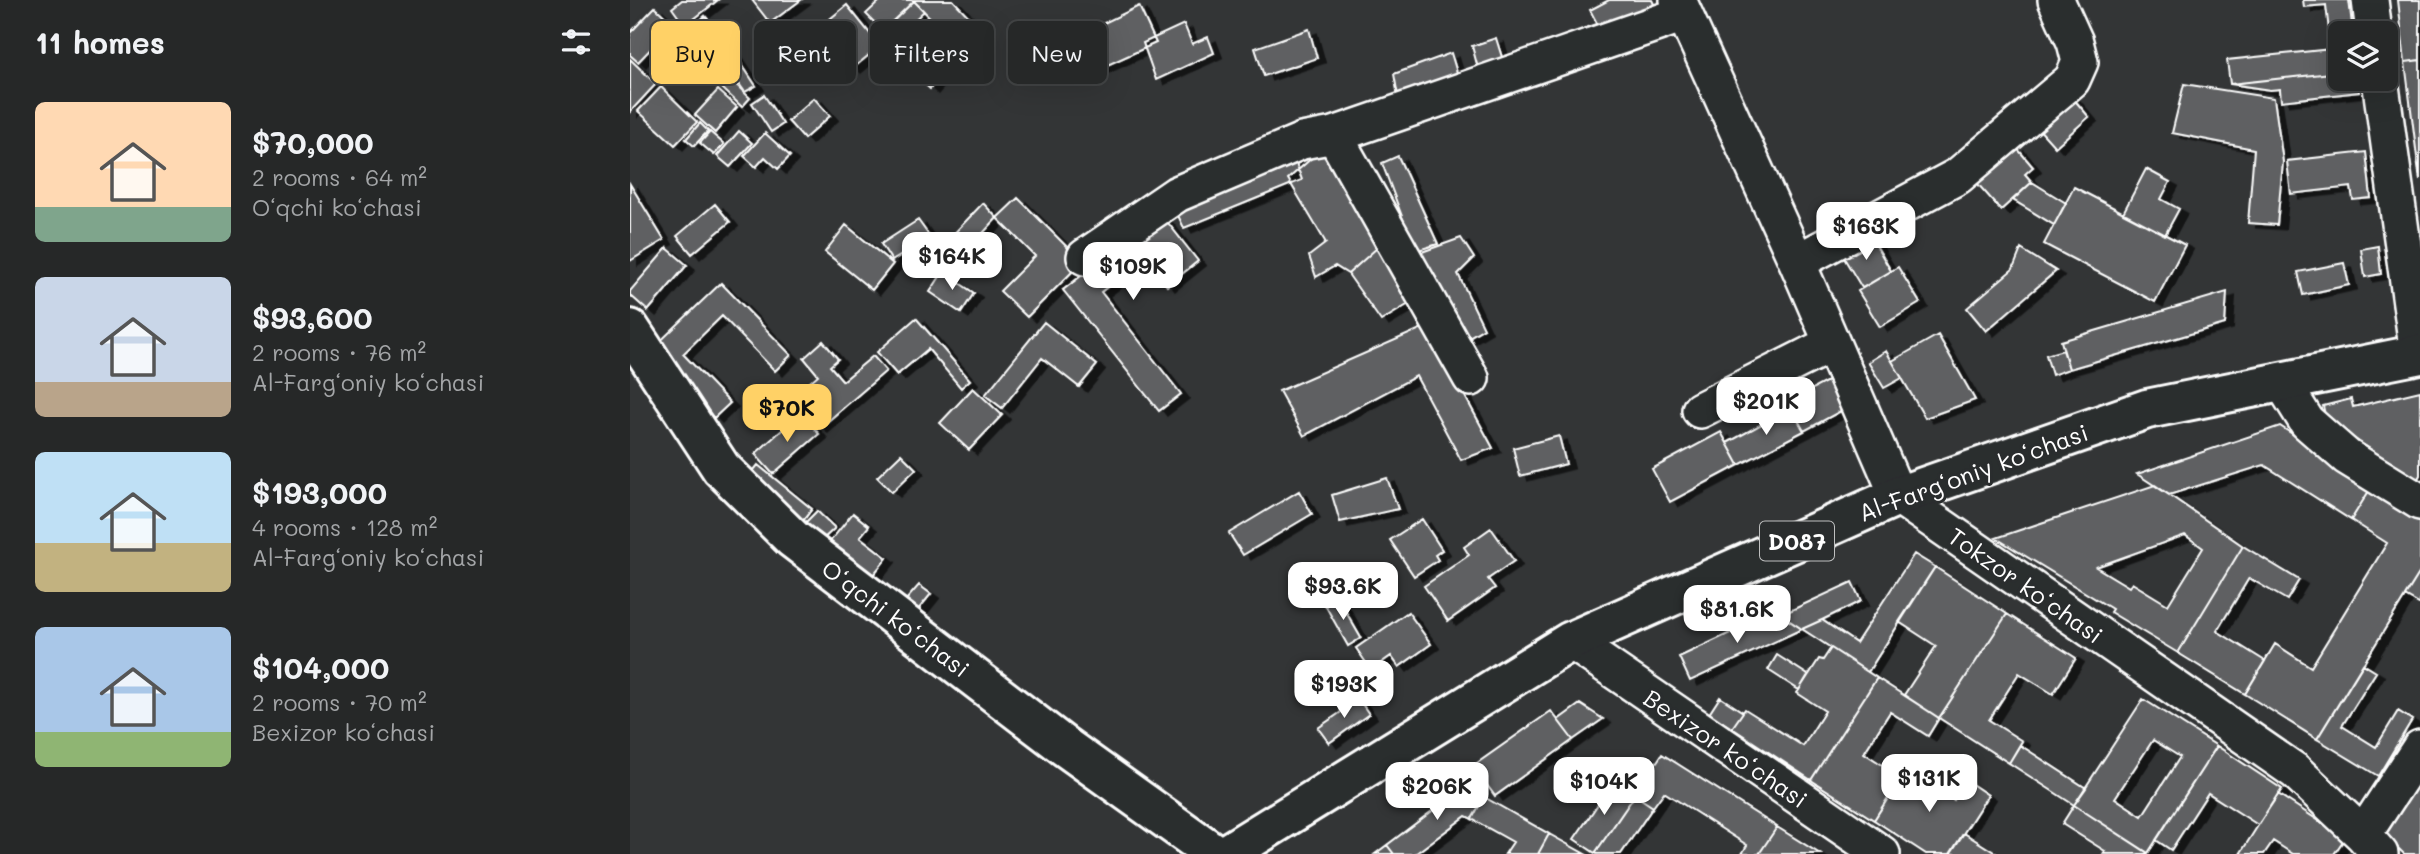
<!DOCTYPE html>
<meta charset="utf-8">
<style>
:root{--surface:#262828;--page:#323434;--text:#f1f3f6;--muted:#a4a6a8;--line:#424445;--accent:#ffd166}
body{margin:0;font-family:Mali,sans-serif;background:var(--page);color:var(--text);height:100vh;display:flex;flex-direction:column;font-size:26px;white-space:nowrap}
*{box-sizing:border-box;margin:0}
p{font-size:23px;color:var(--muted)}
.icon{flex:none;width:38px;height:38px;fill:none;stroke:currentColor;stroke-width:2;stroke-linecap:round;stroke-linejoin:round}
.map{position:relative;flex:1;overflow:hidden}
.drawer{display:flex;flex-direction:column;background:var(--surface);width:630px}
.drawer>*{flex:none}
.guide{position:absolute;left:21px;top:21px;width:665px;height:63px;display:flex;gap:14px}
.buttons{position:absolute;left:1698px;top:21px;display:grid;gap:14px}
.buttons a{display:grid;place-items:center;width:70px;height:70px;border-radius:10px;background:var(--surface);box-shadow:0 7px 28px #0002,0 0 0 2px var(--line);font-size:35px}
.price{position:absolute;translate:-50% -60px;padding:0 16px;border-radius:14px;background:#fff;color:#222;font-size:23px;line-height:46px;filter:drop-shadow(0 2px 4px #0008)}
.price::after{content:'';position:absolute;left:50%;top:42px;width:21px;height:16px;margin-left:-10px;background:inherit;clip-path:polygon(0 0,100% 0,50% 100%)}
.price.active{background:var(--accent);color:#111}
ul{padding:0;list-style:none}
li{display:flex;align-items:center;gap:21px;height:175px;padding:0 35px}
li span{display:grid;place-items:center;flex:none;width:196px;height:140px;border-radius:10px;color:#555}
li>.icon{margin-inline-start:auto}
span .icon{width:84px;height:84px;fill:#fffc;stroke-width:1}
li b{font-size:30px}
h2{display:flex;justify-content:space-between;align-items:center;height:84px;padding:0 35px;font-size:30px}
.tag{padding:0 24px;border-radius:10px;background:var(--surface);box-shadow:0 7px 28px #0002,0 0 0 2px var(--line);font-size:24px;line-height:63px}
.tag.active{background:var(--accent);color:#111}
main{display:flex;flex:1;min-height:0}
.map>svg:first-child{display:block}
.building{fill:#5f6162;stroke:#fff;stroke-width:2;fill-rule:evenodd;filter:url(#shadow)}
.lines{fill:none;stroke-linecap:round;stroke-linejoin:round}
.minor-casing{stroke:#fff;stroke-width:40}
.major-casing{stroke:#fff;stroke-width:44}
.minor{stroke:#2a2d2e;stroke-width:35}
.major{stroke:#2a2d2e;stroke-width:38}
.labels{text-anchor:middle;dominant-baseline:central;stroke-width:6;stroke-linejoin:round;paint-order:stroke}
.shield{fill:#2a2d2e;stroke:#bfc0c0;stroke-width:2}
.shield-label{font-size:23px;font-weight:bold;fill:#fff}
.street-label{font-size:24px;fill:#fff;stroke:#2a2d2e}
</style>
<main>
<section class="drawer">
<h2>11 homes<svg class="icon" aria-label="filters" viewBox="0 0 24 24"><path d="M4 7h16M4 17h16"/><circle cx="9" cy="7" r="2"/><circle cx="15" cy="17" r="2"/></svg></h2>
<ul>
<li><span style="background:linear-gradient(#ffd9b3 75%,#7fa58c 0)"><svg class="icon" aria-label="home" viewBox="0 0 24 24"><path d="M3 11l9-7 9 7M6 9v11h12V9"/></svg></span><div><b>$70,000</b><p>2 rooms · 64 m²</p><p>Oʻqchi koʻchasi</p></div></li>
<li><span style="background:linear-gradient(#c9d6e8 75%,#b9a48a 0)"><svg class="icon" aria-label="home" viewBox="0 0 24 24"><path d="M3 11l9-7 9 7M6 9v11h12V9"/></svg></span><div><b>$93,600</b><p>2 rooms · 76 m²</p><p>Al-Fargʻoniy koʻchasi</p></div></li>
<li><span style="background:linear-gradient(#bfe0f5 65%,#c2b280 0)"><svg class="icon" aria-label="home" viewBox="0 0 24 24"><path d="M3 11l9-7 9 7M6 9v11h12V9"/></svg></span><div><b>$193,000</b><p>4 rooms · 128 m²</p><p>Al-Fargʻoniy koʻchasi</p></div></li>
<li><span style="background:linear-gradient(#a9c7e8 75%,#8fb573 0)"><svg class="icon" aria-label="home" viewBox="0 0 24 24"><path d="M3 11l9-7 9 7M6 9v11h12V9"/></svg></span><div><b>$104,000</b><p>2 rooms · 70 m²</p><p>Bexizor koʻchasi</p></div></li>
</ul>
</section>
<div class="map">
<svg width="1790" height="854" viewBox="0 0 1790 854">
<defs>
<filter id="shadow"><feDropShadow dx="8" dy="4.5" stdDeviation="0" flood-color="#0009"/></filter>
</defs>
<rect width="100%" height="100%" fill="#333536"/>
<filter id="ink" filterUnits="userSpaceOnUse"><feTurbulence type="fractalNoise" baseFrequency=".0143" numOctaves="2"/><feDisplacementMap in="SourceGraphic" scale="14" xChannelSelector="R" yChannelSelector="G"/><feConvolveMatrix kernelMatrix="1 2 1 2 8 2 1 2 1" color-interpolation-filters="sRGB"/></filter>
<g filter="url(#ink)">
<!-- building -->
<path class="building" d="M52 0H88L55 26 42 8Z
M122 0H171L140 23Z
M251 0H323L342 20 322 40 284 1 253 31 236 14Z
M979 0H1022L1027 10 970 29 960 10Z
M1673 0H1719L1723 33H1710V72L1600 84 1597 60 1701 49 1696 5 1674 7Z
M1768 0H1790V60L1775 62Z
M284 1 294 11 262 41 252 31Z
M217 5 250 46 223 68 190 27Z
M509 6 526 43 462 72 443 38Z
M25 7 120 98 112 107 35 34 8 62 0 55V33Z
M75 16 100 44 86 57 60 29Z
M554 24 562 44 578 37 584 53 526 80 513 43Z
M679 29 687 58 634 76 625 48Z
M866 38 875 67 849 72 842 46Z
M266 39 283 56 269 71 252 52Z
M294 47 318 68 300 89 276 67Z
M101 48 126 86 115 92 89 56Z
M821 53 828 76 769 102 764 74Z
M0 59 26 84 0 112Z
M1790 60V181L1775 62Z
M1710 72V79H1728L1729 92 1651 101 1650 89 1640 90 1600 84Z
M1554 84 1644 98 1653 162 1647 225 1618 223 1624 149 1542 133Z
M31 87 67 122 45 145 8 111Z
M88 90 107 107 85 133 65 115Z
M134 95 153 124 141 132 122 103Z
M1442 97 1459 117 1425 147 1407 127Z
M184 98 200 116 174 139 158 121Z
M70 123 78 131 64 146 56 139Z
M109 131 122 143 100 167 87 156Z
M80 132 94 144 84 155 70 143Z
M135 133 160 156 148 169 135 157 126 167 114 156Z
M1386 147 1403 167 1395 174 1402 182 1371 210 1346 182Z
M661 149 672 180 554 228 542 203Z
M692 149 748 247 718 274 705 266 686 277 679 256 696 243 658 179Z
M1736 152 1741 198 1723 200 1721 187 1661 194 1657 161Z
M768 156 808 244 785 251 752 163Z
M1516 169 1540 182 1531 199 1549 209 1535 235 1493 213Z
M1402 182 1436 203 1424 225 1383 200Z
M0 184 34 240 0 261Z
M1444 187 1555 245 1525 302 1414 244Z
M388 198 452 262 397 317 370 291 405 256 367 218Z
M353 203 367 218 330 258 315 243Z
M85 204 100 222 62 254 47 236Z
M531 214 568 261 537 286 515 258 471 292 551 394 529 411 433 290Z
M288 220 300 237 262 261 251 244Z
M216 225 263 264 242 290 195 252Z
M1240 235 1261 271 1232 288 1211 253Z
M831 238 844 258 828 274 854 328 837 338 789 253Z
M1748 246 1751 274 1735 277 1731 249Z
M748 247 782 302 751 321 718 274Z
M37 248 57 265 18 311 0 295V291Z
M1391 249 1426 271 1356 331 1337 308 1383 269Z
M1714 263 1719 285 1673 295 1668 272Z
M1268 267 1290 303 1250 327 1228 291Z
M313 272 344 293 331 313 300 292Z
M91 283 161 355 145 371 92 316 53 354 100 403 84 418 20 351Z
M1597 292 1595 324 1439 369 1431 341Z
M286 318 340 380 331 388 298 349 267 375 247 352Z
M414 322 467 365 449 387 412 358 372 408 355 395Z
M797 326 863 448 831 460 786 376 674 436 649 391Z
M1308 335 1345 400 1295 418 1262 361Z
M193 341 208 359 200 366 213 381 243 356 256 371 190 428 163 397 188 375 174 358Z
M1433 350 1439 369 1422 375 1416 355Z
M1256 351 1272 378 1254 388 1238 362Z
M1207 376 1222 405 1174 431 1158 402Z
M343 388 372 415 339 450 310 423Z
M1790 391V475L1787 480 1696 420 1693 406 1721 399 1723 407Z
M1161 408 1174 431 1109 465 1097 443Z
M171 413 189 434 143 474 125 454Z
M1650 426 1742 486 1721 520 1634 465 1539 495 1507 474Z
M1091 432 1109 465 1040 502 1022 469Z
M929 436 936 464 890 476 883 448Z
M271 454 286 469 262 492 247 477Z
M128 465 182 509 173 521 119 476Z
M757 478 768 509 710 522 702 495Z
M1525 485 1613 546 1548 653 1480 612 1482 609 1366 538ZM1555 535 1573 548 1538 605 1502 583 1499 587 1466 567Z
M1742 486 1790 515V572L1687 739 1615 694 1645 644 1681 667 1757 543 1721 520Z
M669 491 682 514 613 555 599 533Z
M187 511 205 528 192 540 175 523Z
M223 513 239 526 230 537 257 558 238 581 195 548Z
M792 519 812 550 805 555 808 560 784 576 760 540Z
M861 528 884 561 858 579 865 588 818 621 794 586 839 555 834 547Z
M1613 546 1669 580 1657 600 1619 578 1587 631 1635 661 1615 694 1548 653Z
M1284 554 1305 567 1238 672 1172 629 1192 620 1226 643Z
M1305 567 1377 614 1309 718 1274 695 1306 646 1269 622Z
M1790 572V603L1789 604 1775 596Z
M1222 582 1231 601 1192 620 1172 629 1151 615Z
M289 585 301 594 288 610 276 600Z
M708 598 731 638 718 646 695 605Z
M778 612 801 644 769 667 761 656 741 670 726 648Z
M1145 612 1172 629 1060 681 1049 657Z
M1377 614 1446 658 1423 694 1389 673 1359 720 1392 741 1379 763 1309 718Z
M1201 648 1247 678 1181 780 1102 728 1115 709 1173 746 1195 711 1167 693 1189 659 1193 660Z
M1147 655 1178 675 1169 690 1138 670Z
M1733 664 1746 672 1712 726 1746 747 1768 711 1782 720 1748 776 1687 739Z
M1247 678 1309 718 1298 736 1260 712 1234 753 1271 777 1244 820 1181 780Z
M727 697 739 714 699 743 688 728 711 712 710 709Z
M1090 697 1113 712 1102 728 1079 714Z
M1513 699 1587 746 1518 853 1444 805ZM1523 740 1550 757 1512 816 1485 798Z
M950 704 973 719 943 740 928 720Z
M921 711 943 740 865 796 843 766Z
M1390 745 1456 788 1444 805 1379 763Z
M1587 746 1652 789 1628 825 1578 793 1541 850 1526 840Z
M1032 754 1147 827 1129 854H1112L1117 845 1034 792 1023 807 1005 795Z
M1277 769 1324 800 1337 781 1358 795 1320 854H1296L1244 820Z
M1790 779V854H1774L1754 834Z
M984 781 1005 795 965 853 944 839Z
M834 787 854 797 842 819 836 816 785 854H764L757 845Z
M1648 794 1715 838 1704 854H1663L1643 841 1634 854H1610Z
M1005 795 1023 807 991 854H967L965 853Z
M854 797 919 834 908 854H875L883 842 842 819Z
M1444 805 1518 853 1517 854H1473L1475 851 1432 824Z
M1147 827 1190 854H1129Z
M1334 833 1367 854H1320Z
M919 834 955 854H908Z
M757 845 764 854H745Z"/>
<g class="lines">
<!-- minor casing -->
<g class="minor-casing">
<path id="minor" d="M1048 0 1167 262 1268 496 1665 771 1733 835 1750 854
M1740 0 1744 33
M1750 79 1788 354
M704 135 1054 14
M455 257 547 194 672 141 704 135 841 378
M1167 262 1328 176 1442 80 1450 62 1445 42 1426 0
M1652 382 1677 422 1717 457 1790 502
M1070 410 1201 344
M941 641 1252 854
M1733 835 1790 748"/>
</g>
<!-- major casing -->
<g class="major-casing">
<path id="major" d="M0 329 91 468 163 539 434 746 585 854
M596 854 941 641 1268 496 1517 409 1790 354"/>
</g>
<!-- minor -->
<use href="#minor" class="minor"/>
<!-- major -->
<use href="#major" class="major"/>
</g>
</g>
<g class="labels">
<!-- shield labels -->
<rect class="shield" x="1130" y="521.5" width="74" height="39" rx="5"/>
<g class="shield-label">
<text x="1167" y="541">D087</text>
</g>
<!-- street labels -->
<g class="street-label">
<text transform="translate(1343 472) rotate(-20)">Al-Fargʻoniy koʻchasi</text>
<text transform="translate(1396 585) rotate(35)">Tokzor koʻchasi</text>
<text transform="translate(266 618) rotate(37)">Oʻqchi koʻchasi</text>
<text transform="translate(1096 748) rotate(34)">Bexizor koʻchasi</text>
</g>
</g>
</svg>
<div class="buttons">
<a><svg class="icon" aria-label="layers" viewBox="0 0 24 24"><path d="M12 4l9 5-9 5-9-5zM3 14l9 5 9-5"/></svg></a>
</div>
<b class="price" style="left:1236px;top:262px">$163K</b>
<b class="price" style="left:322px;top:292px">$164K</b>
<b class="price" style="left:503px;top:302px">$109K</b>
<b class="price" style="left:1136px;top:437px">$201K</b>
<b class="price active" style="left:157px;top:444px">$70K</b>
<b class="price" style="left:713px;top:622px">$93.6K</b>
<b class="price" style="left:1107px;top:645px">$81.6K</b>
<b class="price" style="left:714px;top:720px">$193K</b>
<b class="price" style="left:1299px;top:814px">$131K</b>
<b class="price" style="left:974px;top:817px">$104K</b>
<b class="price" style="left:807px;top:822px">$206K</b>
<div class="guide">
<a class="tag active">Buy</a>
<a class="tag">Rent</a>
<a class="tag">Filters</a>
<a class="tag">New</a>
</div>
</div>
</main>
